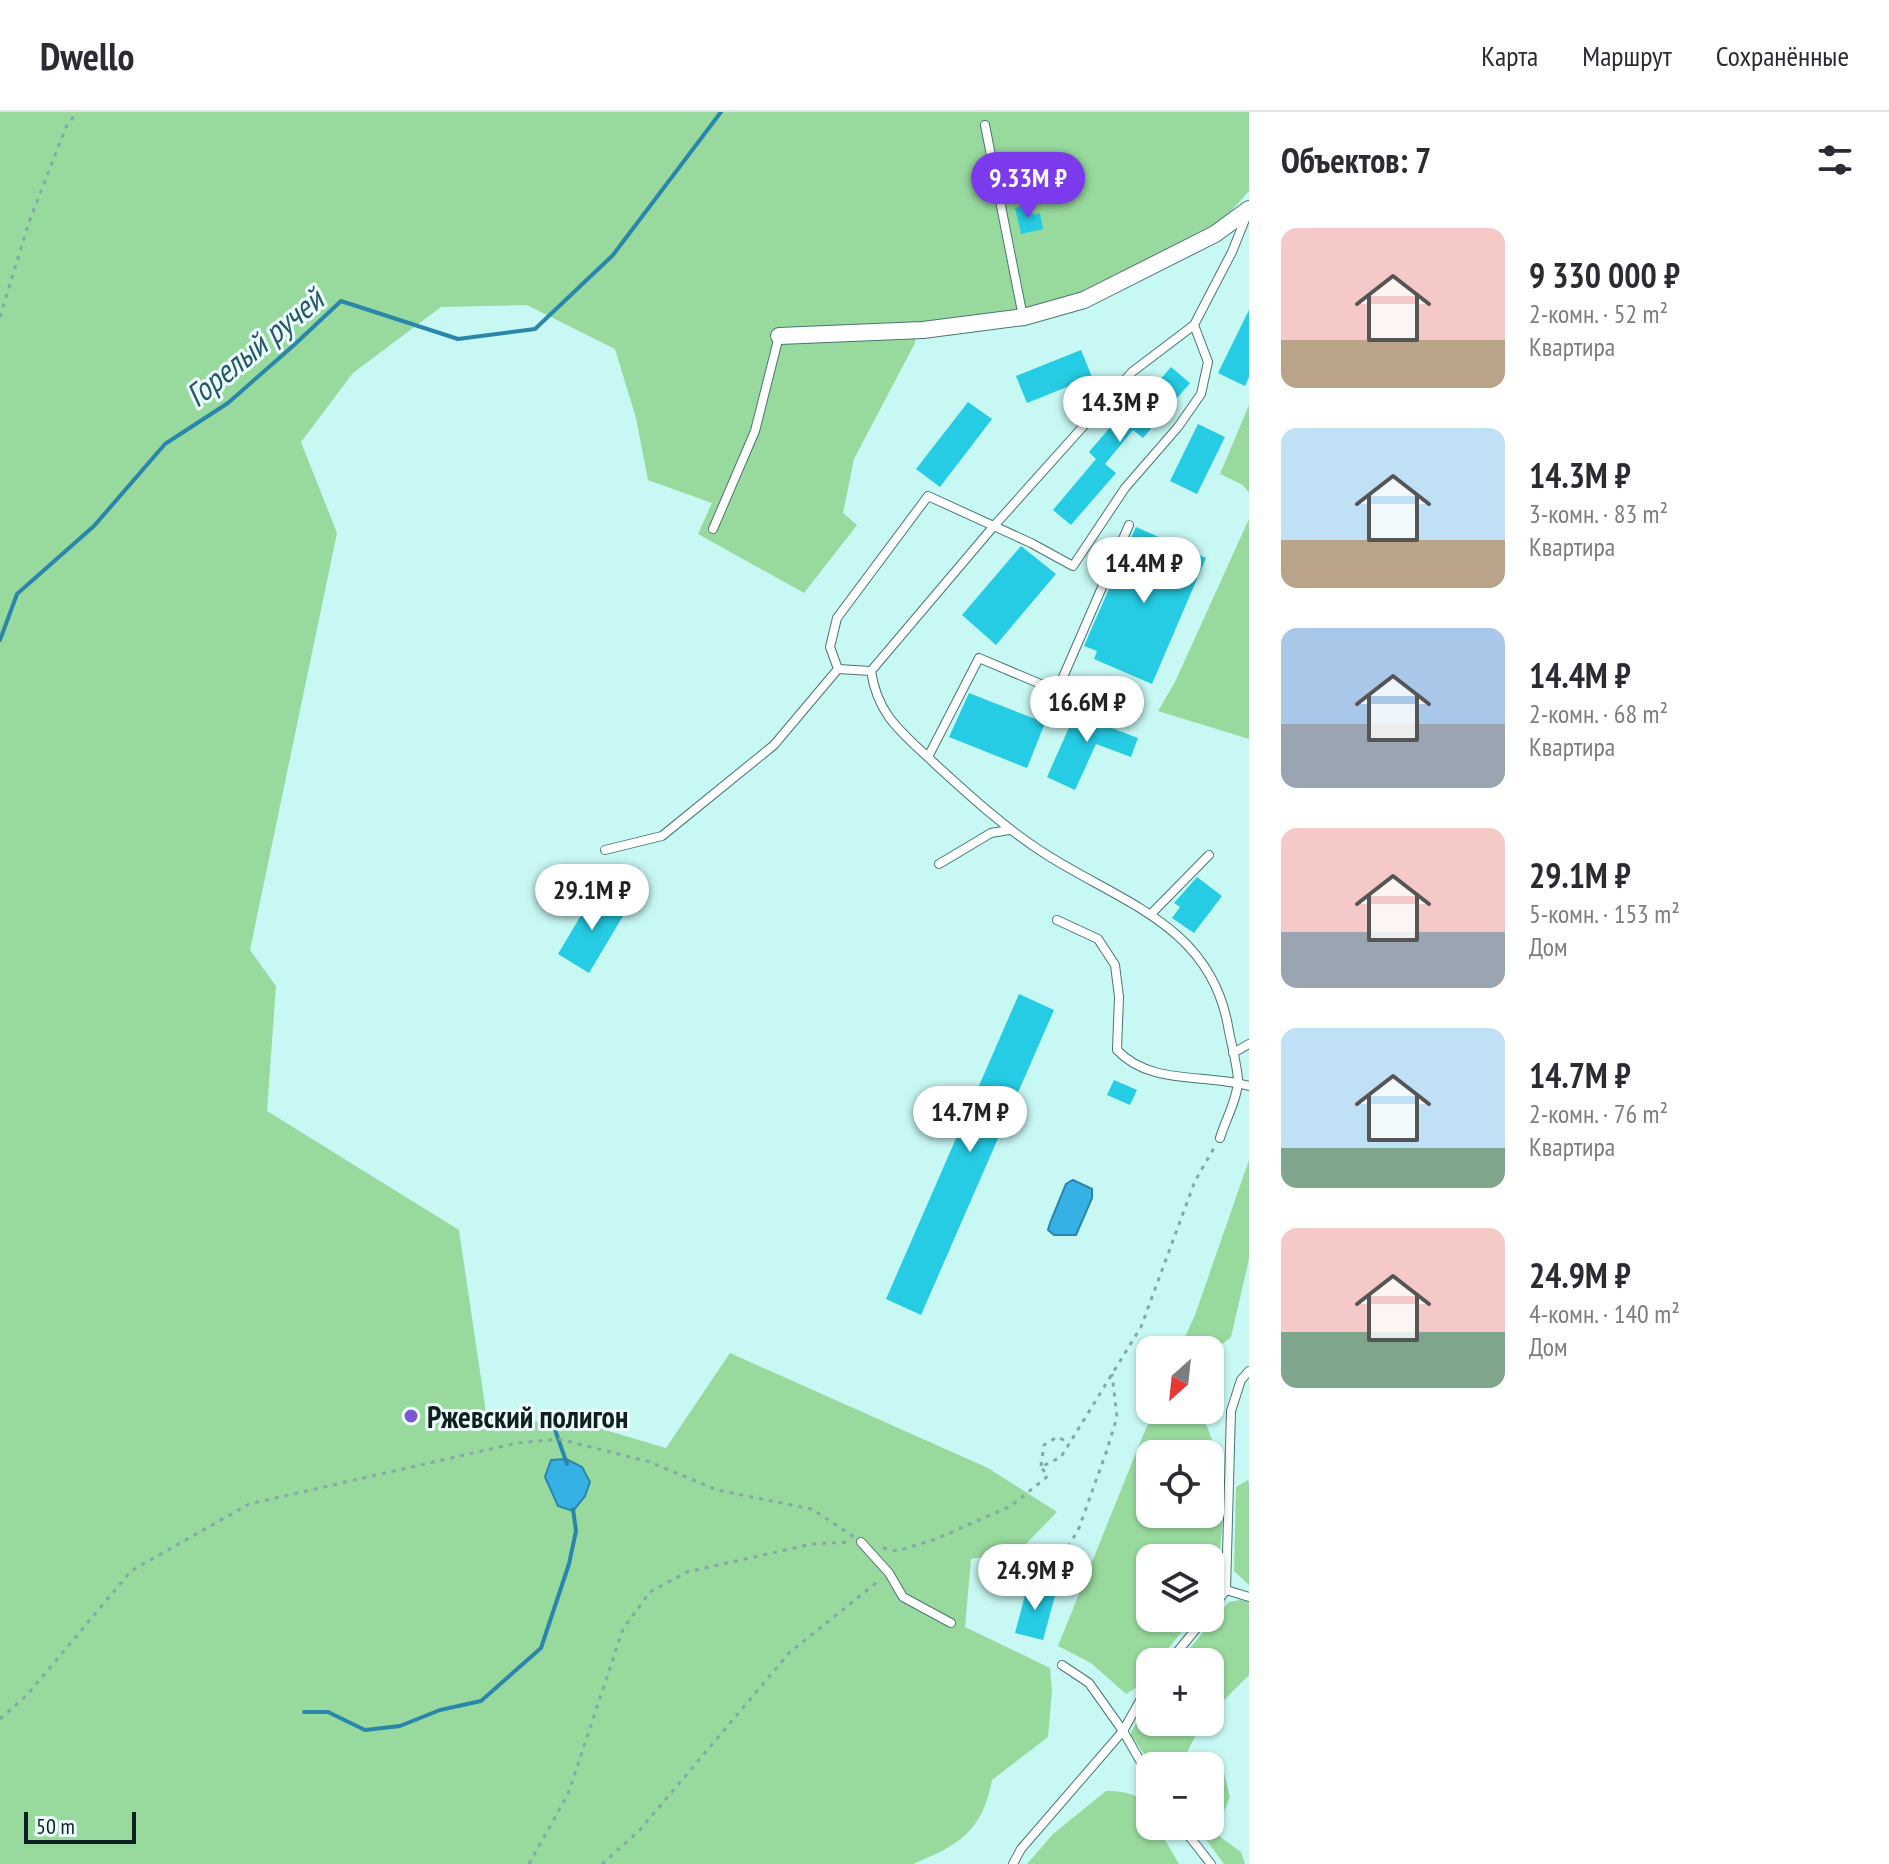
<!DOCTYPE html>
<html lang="ru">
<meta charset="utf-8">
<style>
:root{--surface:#fff;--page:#f2f2f3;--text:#2b2b33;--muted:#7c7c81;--line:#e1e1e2;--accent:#7c3aed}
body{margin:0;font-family:"PT Sans Narrow",sans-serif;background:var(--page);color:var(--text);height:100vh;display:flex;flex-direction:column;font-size:30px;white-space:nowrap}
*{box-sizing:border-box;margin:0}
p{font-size:26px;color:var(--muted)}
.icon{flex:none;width:44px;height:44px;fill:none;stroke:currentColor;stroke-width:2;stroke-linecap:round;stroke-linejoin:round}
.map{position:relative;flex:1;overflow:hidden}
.panel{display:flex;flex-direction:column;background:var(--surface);width:640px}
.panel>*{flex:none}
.needle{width:52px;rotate:207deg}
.fabs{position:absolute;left:1136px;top:1224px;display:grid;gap:16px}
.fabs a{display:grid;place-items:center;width:88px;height:88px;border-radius:16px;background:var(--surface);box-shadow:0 2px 6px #0004;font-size:40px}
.scale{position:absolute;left:24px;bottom:20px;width:112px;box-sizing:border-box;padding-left:8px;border:4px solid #0e201f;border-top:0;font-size:22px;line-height:28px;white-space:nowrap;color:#0e201f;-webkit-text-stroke:6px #ecfffd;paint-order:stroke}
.price{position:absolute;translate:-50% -68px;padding:0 18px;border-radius:28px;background:#fff;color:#222;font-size:26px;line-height:52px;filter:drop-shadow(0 2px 4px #0008)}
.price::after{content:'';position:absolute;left:50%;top:48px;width:24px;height:18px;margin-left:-12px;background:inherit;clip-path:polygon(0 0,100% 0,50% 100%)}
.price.current{background:var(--accent);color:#fff}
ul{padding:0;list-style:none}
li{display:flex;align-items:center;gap:24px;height:200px;padding:0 32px}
li span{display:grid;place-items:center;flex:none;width:224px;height:160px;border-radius:16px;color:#555}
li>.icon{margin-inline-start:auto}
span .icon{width:96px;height:96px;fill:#fffc;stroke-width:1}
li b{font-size:34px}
h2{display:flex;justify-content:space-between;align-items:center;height:96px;padding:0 32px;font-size:34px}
header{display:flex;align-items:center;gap:48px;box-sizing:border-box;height:112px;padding:0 40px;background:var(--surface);border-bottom:2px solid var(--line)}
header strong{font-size:38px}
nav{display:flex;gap:44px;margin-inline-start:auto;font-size:28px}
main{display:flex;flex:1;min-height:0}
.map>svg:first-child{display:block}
.green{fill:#98da9e;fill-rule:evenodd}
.water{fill:#36b1e5;stroke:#2a86aa;stroke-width:2}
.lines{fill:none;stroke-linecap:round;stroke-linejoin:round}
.stream{stroke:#2a86aa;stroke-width:4}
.building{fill:#25cce3}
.lane-casing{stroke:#497672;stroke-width:10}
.street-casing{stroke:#497672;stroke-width:18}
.path{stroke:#84a9a6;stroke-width:3;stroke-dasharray:4 6;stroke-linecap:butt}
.lane{stroke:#fff;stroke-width:8}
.street{stroke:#fff;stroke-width:16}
.poi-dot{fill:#7d57d1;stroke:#ecfffd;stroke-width:3}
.labels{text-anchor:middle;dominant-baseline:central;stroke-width:6;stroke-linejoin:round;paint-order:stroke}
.poi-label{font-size:30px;font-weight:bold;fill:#0e201f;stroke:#ecfffd;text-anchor:start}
.water-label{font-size:32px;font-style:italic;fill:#26566c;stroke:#ecfffd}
</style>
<header>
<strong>Dwello</strong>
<nav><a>Карта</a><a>Маршрут</a><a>Сохранённые</a></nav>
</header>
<main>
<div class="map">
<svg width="1249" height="1752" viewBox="0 0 1249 1752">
<rect width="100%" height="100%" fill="#c8f8f4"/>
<!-- green -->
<path class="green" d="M0 0H1249V79L1217 115 1082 183 1018 201 916 211 915 231 854 347 843 401 857 413 804 481 698 422 712 391 648 368 636 306 615 237 527 193 441 195 353 261 301 330 337 421 250 838 276 874 267 999 459 1118 487 1307 585 1312 666 1336 730 1241 988 1356 1057 1400 1020 1438 971 1447 965 1515 1050 1556 1052 1579 1048 1625 992 1668C982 1720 959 1733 913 1752H0Z
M1249 293V381L1243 373 1220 362Z
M1249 407V627L1158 599 1175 570Z
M1249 1048V1147L1231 1225 1210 1242V1238H1179L1195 1203Z
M1157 1298H1197L1202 1302C1207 1315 1213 1329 1217 1342 1228 1382 1222 1446 1210 1484V1446H1150V1506H1193L1157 1550H1150C1150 1564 1138 1576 1126 1582L1091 1551 1058 1534 1146 1316ZM1150 1342H1210V1402H1150Z
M1248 1368 1249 1372V1473L1234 1459 1236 1375Z
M1240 1488 1249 1490V1563L1210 1602V1550H1178L1229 1490Z
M1150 1586V1610H1202L1186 1643 1196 1654H1153L1130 1622Z
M1220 1646 1230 1685 1215 1721 1241 1740 1245 1752H1224L1196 1714H1210V1654H1201Z
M1106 1679C1132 1679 1150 1685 1150 1714H1157L1179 1752H1027L1053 1722Z"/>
<!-- water -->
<path class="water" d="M1073 1068 1092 1077V1086L1076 1123H1054L1048 1118 1050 1111 1066 1072Z
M566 1347 582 1355 590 1370 585 1384 573 1399 558 1394 545 1365 551 1348Z"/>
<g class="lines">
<!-- stream -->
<path class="stream" d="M0 528 17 482 94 414 165 332 228 291 293 234 341 189 458 227 535 217 613 143 721 0
M553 1312 567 1352
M304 1600H328L365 1618 400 1614 440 1598 481 1589 541 1536 569 1452 576 1419 573 1397"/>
</g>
<!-- building -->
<path class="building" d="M1030 92 1033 103 1040 101 1043 117 1021 122 1015 96Z
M1249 198V265L1245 274 1218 261Z
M1081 238 1092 265 1027 291 1016 264Z
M1171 255 1190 271 1143 326 1133 318 1105 352 1116 361 1071 413 1053 398 1096 347 1089 340 1118 306 1124 310Z
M968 290 992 307 940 375 916 357Z
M1198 312 1225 325 1197 382 1170 369Z
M1136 415 1206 446 1152 572 1094 547 1097 539 1084 534Z
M1021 434 1056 462 996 533 962 503Z
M969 581 1045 611 1027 656 949 625Z
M1079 586 1107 597 1101 612 1138 626 1131 645 1096 632 1075 678 1047 665 1071 611Z
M1197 765 1222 784 1194 821 1172 806 1180 795 1174 791Z
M595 780 626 799 589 861 558 842Z
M1019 882 1054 898 921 1203 886 1187Z
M1114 968 1137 978 1130 993 1107 983Z
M1028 1472 1056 1480 1043 1528 1015 1521Z"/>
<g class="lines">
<!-- lane casing -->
<g class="lane-casing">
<path id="lane" d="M985 13 1023 205
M713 417 755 319 779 224
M838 557 830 535 837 506 928 384 1031 431 1073 454 1125 376 1178 315 1201 282 1208 250 1194 213
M928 645 979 546 1057 579 1129 413
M605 738 662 724 774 633 838 557 871 559
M939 752 991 721 1009 718
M1151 802 1209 743
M1057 808 1098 827 1115 853 1119 885 1117 938C1151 974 1205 961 1249 974
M1233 941 1249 932
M1220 1026C1225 1009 1238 986 1238 968 1237 951 1231 932 1228 914 1210 814 1123 791 1047 743 1006 717 970 684 934 651 903 621 878 605 871 559L993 415 1132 260 1194 213 1232 140 1246 105
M861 1430 889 1461 903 1485 951 1511
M1226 1478 1249 1485
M1210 1499 1226 1478 1231 1299 1241 1268 1249 1259
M1169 1550 1205 1506
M1062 1553 1089 1571 1123 1619 1150 1666
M1181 1714 1211 1752
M1013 1752 1021 1737 1123 1619 1150 1571"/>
</g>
<!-- street casing -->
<g class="street-casing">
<path id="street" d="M779 224 923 218 1024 205 1084 188 1215 122 1249 97"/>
</g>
<!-- path -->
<path class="path" d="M0 205 29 110 66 15 77 0
M1041 1354 1044 1333 1057 1325 1068 1330
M883 1436 897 1439 936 1427 1011 1394 1048 1364 1041 1355 1061 1345 1141 1215 1195 1069 1214 1036
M1053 1461 1079 1416 1107 1338 1117 1305 1112 1262
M0 1607 27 1583 131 1459 249 1392 517 1331 559 1327 650 1350 717 1378 812 1397 854 1425
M529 1752 568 1682 623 1517 650 1480 687 1460 812 1432 850 1430
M602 1752 639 1719 790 1540 881 1467"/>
<!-- lane -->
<use href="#lane" class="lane"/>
<!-- street -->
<use href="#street" class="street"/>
</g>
<!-- markers -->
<circle class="poi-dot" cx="411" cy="1304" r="8"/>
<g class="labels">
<!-- poi labels -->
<g class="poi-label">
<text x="427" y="1304">Ржевский полигон</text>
</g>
<!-- water labels -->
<g class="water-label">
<text transform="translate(254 235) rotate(-39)">Горелый ручей</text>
</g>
</g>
</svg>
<div class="fabs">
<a><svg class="needle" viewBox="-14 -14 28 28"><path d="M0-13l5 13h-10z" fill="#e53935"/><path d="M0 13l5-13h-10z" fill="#7c7c81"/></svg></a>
<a><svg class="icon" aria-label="locate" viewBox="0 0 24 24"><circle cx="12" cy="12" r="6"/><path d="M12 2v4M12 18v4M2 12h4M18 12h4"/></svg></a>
<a><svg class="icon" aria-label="layers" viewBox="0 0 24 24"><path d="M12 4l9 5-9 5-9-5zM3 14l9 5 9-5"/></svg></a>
<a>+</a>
<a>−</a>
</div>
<div class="scale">50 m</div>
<b class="price current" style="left:1028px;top:108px">9.33M ₽</b>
<b class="price" style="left:1120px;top:332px">14.3M ₽</b>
<b class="price" style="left:1144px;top:493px">14.4M ₽</b>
<b class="price" style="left:1087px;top:632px">16.6M ₽</b>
<b class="price" style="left:592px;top:820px">29.1M ₽</b>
<b class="price" style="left:970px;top:1042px">14.7M ₽</b>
<b class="price" style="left:1035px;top:1500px">24.9M ₽</b>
</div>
<section class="panel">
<h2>Объектов: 7<svg class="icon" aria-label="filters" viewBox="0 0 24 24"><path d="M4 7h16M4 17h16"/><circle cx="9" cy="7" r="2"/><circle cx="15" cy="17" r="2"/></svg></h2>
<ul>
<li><span style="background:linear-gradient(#f6c9c9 70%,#b9a48a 0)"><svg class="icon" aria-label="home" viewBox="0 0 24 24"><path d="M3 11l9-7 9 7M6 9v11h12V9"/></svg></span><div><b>9 330 000 ₽</b><p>2-комн. · 52 m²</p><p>Квартира</p></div></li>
<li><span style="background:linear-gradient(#bfe0f5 70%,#b9a48a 0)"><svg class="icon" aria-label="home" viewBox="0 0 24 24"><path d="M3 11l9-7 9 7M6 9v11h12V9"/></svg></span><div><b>14.3M ₽</b><p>3-комн. · 83 m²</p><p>Квартира</p></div></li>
<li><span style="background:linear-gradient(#a9c7e8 60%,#9aa5b1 0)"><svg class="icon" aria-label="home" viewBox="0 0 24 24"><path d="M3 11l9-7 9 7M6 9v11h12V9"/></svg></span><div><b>14.4M ₽</b><p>2-комн. · 68 m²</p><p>Квартира</p></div></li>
<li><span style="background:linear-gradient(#f6c9c9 65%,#9aa5b1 0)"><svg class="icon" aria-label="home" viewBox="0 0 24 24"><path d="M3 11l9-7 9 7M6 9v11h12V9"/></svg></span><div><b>29.1M ₽</b><p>5-комн. · 153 m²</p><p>Дом</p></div></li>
<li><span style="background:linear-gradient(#bfe0f5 75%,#7fa58c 0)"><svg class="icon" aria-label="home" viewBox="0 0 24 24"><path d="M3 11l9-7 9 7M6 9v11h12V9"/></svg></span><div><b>14.7M ₽</b><p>2-комн. · 76 m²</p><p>Квартира</p></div></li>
<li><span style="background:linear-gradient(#f6c9c9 65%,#7fa58c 0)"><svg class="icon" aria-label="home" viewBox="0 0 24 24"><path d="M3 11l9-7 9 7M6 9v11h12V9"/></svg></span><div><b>24.9M ₽</b><p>4-комн. · 140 m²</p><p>Дом</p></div></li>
</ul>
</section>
</main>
